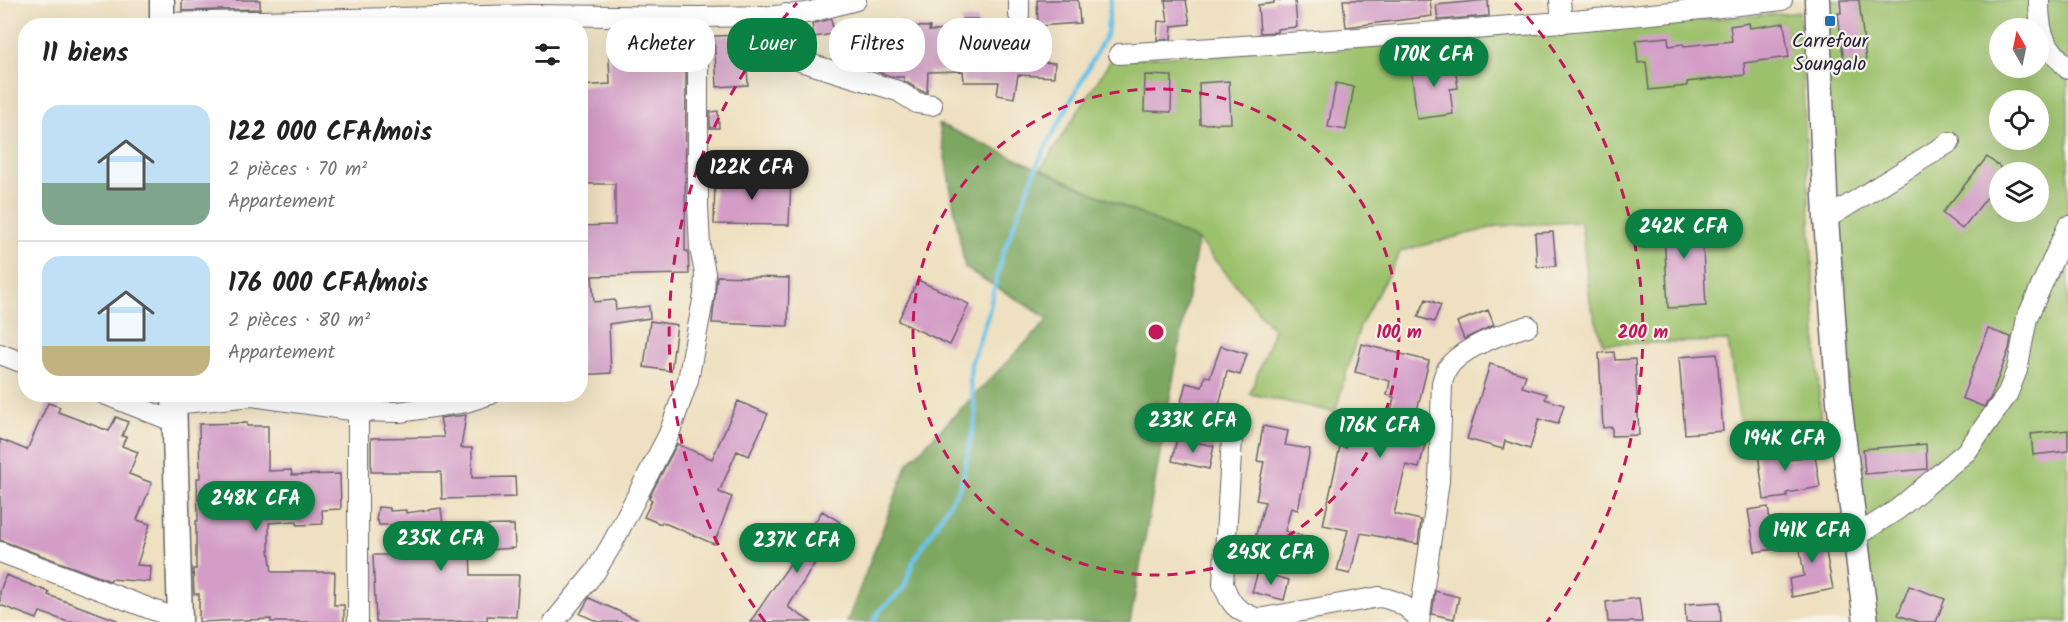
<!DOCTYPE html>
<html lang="fr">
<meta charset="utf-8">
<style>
:root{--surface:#fff;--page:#f2f2f2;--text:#222;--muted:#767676;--line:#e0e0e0;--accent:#0b8043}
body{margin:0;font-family:Kalam,sans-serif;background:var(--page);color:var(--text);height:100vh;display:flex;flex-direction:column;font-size:22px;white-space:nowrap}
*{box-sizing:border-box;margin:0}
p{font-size:20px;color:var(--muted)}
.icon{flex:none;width:33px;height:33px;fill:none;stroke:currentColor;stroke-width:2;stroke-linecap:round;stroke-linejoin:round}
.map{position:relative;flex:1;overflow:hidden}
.sheet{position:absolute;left:18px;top:18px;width:570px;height:384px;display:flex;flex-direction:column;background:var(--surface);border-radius:24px;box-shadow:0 6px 24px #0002}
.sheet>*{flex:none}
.top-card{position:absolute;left:606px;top:18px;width:570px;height:54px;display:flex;gap:12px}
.needle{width:39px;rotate:351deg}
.controls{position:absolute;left:1989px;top:18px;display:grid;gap:12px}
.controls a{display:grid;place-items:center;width:60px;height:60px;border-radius:50%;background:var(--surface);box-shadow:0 6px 24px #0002;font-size:30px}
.price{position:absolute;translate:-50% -51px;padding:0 14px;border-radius:21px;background:var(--accent);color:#fff;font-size:20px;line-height:39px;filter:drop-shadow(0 2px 3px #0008)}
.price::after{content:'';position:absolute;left:50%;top:36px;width:18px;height:14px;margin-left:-9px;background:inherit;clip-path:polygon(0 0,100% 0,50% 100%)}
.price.current{background:#222;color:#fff}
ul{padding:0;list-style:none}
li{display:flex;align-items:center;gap:18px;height:150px;padding:0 24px}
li+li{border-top:2px solid var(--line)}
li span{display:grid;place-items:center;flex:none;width:168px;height:120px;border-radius:18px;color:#555}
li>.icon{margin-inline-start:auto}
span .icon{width:72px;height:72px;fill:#fffc;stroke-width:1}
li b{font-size:26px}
h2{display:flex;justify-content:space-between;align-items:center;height:72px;padding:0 24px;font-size:26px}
.tag{padding:0 21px;border-radius:24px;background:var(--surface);box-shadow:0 6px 24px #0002;font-size:21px;line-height:54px}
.tag.current{background:var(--accent);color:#fff}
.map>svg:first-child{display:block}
.green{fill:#9cc16c;stroke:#5f7254;stroke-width:1.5;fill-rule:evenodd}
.forest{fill:#7da760;stroke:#50644e;stroke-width:1.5}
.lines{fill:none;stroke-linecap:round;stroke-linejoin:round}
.stream{stroke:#6cc3e9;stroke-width:4.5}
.building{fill:#d39dc7}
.minor-casing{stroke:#69646a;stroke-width:22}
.tertiary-casing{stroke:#69646a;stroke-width:27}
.minor{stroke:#fff;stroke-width:20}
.tertiary{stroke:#fff;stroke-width:24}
.ring{fill:none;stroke:#c2185b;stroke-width:3;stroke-dasharray:10 8}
.poi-dot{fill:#1f6fb2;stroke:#f7f3e8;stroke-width:2}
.labels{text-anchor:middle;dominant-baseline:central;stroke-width:4.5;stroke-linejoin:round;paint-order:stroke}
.poi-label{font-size:20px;fill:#22223b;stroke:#f7f3e8}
.centre{fill:#c2185b;stroke:#f7f3e8;stroke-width:3}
.ring-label{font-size:18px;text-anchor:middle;font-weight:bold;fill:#c2185b;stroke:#f7f3e8;stroke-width:4.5;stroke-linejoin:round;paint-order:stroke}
</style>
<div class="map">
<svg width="2068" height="622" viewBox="0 0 2068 622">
<rect width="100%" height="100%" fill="#f7f3e8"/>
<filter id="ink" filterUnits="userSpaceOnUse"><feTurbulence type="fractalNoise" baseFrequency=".0167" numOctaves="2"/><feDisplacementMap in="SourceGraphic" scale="12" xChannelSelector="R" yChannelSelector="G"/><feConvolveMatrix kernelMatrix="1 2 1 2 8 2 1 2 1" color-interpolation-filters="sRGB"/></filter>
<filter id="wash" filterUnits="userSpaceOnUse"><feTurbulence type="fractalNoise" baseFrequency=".008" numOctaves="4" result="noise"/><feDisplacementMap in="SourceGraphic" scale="24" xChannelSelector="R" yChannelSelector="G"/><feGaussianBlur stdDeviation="1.35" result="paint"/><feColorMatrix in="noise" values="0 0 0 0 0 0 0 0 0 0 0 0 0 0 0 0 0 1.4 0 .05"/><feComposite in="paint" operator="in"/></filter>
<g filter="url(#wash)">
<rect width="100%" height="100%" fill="#eee0c0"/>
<!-- green -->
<path class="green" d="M1813 0H2068V622H1866ZM2000 28H2038V68H2000ZM2000 100H2038V140H2000ZM2000 172H2038V212H2000Z
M1799 11 1821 429 1741 431 1728 341 1603 344 1590 301 1581 222 1498 226 1401 251 1360 326 1335 412 1250 394 1274 330 1198 240 1041 169 1111 60 1793 13Z"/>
<!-- forest -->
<path class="forest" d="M939 124 1198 240 1130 622H847L908 463 1049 319 965 268Z"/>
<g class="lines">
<!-- stream -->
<path class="stream" d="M873 622 881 609 904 589 913 562 961 485 976 415 970 382 971 364 988 315 1002 256 1040 158 1107 33 1111 0"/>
</g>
<g id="blocks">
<!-- building -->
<path class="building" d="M182 0H260V9L182 11Z
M1037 0H1078L1080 23 1038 26Z
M1165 0H1186L1190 24 1172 26 1171 39 1157 40 1158 21 1168 22Z
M1274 0H1295L1297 27 1277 29V32L1260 33 1258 5 1274 3Z
M1343 0H1430L1432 16 1346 27Z
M1488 0 1489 16 1438 20 1436 5Z
M1840 0H1859L1866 60 1844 63 1838 13H1841Z
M831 19 834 34 814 37 812 24Z
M962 19H978V25L1004 26V55L1020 58V61L1055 63 1054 77 1018 75 1014 98 997 95 999 82H964L963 71 928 72 927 92 921 91 904 81V77H893L878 72V21H903V26L930 27 929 31 962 30Z
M1749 23 1750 28 1784 23 1789 57 1744 63 1745 75 1687 82V86L1649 90 1646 62 1638 63 1636 40 1668 37 1669 46 1683 44 1684 46 1732 41 1730 26Z
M684 31 686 75 685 251H688L689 274 592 276 594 302 615 300 616 310 649 306 650 318 609 324 611 373 580 375V226L615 225V184H580V86L610 84 608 34Z
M745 35 748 85 717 87 714 36Z
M1454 59 1458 88 1450 89 1453 114 1417 119 1411 68 1428 65V62Z
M1145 75 1172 76 1171 112 1144 111Z
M1229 81 1231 123 1200 124 1199 83Z
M1336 83 1354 87 1346 130 1328 127Z
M718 111 719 128H710V112Z
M1987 157 2000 167V181L1962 229 1942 213Z
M715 176 791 178 789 225 714 224Z
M1701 212 1706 306 1668 308 1663 214Z
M1553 232 1556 266 1537 267 1535 233Z
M717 276 789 278 788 326 712 323Z
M918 280 969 304 950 345 898 321Z
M1426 299 1441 305 1434 322 1418 317Z
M1488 310 1494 325 1464 339 1457 322Z
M650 321 677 325 671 371 644 367Z
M1988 329 2011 337 2009 349 1991 397 1984 407 1962 398Z
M1362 344 1429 361 1415 419 1429 422V430L1419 468 1406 465 1394 514 1421 520 1418 544 1361 533 1350 574 1337 571 1348 530 1323 525 1340 446 1346 448 1349 434 1385 442 1394 397 1387 395 1390 381 1355 372Z
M1221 346 1247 354 1240 375 1227 371 1218 411 1181 402 1186 383 1202 387 1205 376 1210 377Z
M1614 352 1615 360 1635 359 1639 435 1612 436V427L1603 428 1599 353Z
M1717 354 1723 431 1685 434 1679 357Z
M1490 364 1526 375 1522 387 1547 394 1545 399 1564 405 1558 424 1539 419 1530 449 1505 441 1503 449 1467 439Z
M738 401 768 414 749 456 737 451 719 492 732 497 714 544 662 522 661 524 644 517 652 500 649 498 677 444 712 459Z
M48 403 60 407 58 412 109 431 116 417 128 422 122 436 126 437 122 446 138 452 129 474 152 483 137 520 150 524 137 565 151 566 150 582 111 579 110 581 0 540V439L27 450Z
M466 415 461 448H472V478L515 477 516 497 442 499 441 472H371V438L444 437 440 418Z
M247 423V426H268V471L291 470 292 475 340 474 341 509 322 510 323 524 297 525V521L269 523V550L272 572H335L334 605H344V622H271V619L199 622V594H194L193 569H196V521H198L197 478H200L199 424Z
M1263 426 1288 431 1285 445 1310 449 1298 510 1291 508 1285 531 1308 537 1302 557 1253 545 1265 502 1256 500 1264 462 1257 461Z
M2068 430V451L2033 455 2031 434Z
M1177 438 1214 446 1209 469 1172 461Z
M1780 442 1782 461 1815 455 1820 487 1787 493V497L1764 500 1757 445Z
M1926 444 1927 469 1865 474 1863 449Z
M378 507 390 508V511L406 510V513L441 508 443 525 445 526 514 525 515 548 470 551 471 575H519L516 617 487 616V620L444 622H376L373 555H407L406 525H379L378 521 376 520Z
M1768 507 1774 549 1755 552 1748 510Z
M822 511 840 522 788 607 811 622H750L805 542 803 541Z
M1821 526 1833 589 1792 597 1789 579 1804 576 1797 529Z
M1258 572 1289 580 1284 600 1252 592Z
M6 575 49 592 48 595 117 620V622H68L40 612 37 619 0 605V591Z
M1909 586 1945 599 1936 622H1918L1898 615Z
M1435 591 1459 597 1454 619 1432 614Z
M589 598 643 622H599L580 614Z
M1639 598 1642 622H1608L1606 602Z
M1720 602 1721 622H1686L1685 604Z"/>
</g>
</g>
<g filter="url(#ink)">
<use href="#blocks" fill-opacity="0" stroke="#69646a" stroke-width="1.5"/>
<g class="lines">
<!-- minor casing -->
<g class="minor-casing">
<path id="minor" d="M1560 0 1562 23
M2039 0C2039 36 2044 43 2068 69
M786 14 795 53 800 61 898 91 917 103 932 105
M1019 15V0
M162 23 530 15 698 17 774 16 807 13 856 0
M1119 54C1249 46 1380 37 1510 26 1601 19 1691 11 1782 0
M1826 219 1950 142
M0 354 26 364
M104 394 175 422
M174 404 252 396 358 411 399 412 466 402 491 394
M1233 423 1223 584C1231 606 1236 610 1258 619L1379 597C1396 600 1406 605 1418 618
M1856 536 1898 509 1967 451 2007 395 2017 370 2027 318 2068 226
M0 552 180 620
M358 622V411
M554 622 595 572 612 544 669 434 688 380 704 295 705 273 700 248 698 206V17
M1419 622 1439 481 1442 383C1443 379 1445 373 1447 369 1461 347 1504 333 1528 326"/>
</g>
<!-- tertiary casing -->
<g class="tertiary-casing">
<path id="tertiary" d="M162 0V26
M1817 0 1826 219 1839 401 1866 622
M174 394 180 622"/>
</g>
<!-- minor -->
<use href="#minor" class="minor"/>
<!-- tertiary -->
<use href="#tertiary" class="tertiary"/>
</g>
</g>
<!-- distance rings -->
<g class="ring">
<circle cx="1156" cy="332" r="243"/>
<path d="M765 622A487 487 0 0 1 797 3M1515 3A487 487 0 0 1 1547 622"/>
</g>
<!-- markers -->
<rect class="poi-dot" x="1824" y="15" width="12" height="12" rx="3"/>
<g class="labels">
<!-- poi labels -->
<g class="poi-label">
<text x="1830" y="42">Carrefour<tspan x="1830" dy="23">Soungalo</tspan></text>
</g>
</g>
<circle cx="1156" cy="332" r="9" class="centre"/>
<g class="ring-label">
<text x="1399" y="338">100 m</text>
<text x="1643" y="338">200 m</text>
</g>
</svg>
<div class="controls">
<a><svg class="needle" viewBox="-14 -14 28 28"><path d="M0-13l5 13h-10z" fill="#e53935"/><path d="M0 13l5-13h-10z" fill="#767676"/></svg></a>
<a><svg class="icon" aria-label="locate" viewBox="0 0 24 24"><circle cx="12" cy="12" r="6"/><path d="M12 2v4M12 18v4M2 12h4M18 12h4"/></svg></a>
<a><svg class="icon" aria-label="layers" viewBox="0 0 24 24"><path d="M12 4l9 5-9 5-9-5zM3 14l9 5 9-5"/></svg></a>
</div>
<b class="price" style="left:1434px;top:88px">170K CFA</b>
<b class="price current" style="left:752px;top:201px">122K CFA</b>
<b class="price" style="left:1684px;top:260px">242K CFA</b>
<b class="price" style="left:1193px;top:454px">233K CFA</b>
<b class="price" style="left:1380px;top:459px">176K CFA</b>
<b class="price" style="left:1785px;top:472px">194K CFA</b>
<b class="price" style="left:256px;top:532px">248K CFA</b>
<b class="price" style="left:1812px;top:564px">141K CFA</b>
<b class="price" style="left:441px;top:572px">235K CFA</b>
<b class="price" style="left:797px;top:574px">237K CFA</b>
<b class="price" style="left:1271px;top:586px">245K CFA</b>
<div class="top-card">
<a class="tag">Acheter</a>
<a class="tag current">Louer</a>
<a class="tag">Filtres</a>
<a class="tag">Nouveau</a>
</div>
<section class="sheet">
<h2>11 biens<svg class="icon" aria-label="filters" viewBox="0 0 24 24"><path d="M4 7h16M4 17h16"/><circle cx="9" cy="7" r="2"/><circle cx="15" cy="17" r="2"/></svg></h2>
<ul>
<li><span style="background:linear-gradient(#bfe0f5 65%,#7fa58c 0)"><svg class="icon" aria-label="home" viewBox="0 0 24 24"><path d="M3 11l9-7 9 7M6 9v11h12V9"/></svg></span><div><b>122 000 CFA/mois</b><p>2 pièces · 70 m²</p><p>Appartement</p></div></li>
<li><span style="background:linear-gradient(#bfe0f5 75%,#c2b280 0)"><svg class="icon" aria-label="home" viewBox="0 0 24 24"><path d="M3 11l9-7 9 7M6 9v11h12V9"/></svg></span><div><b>176 000 CFA/mois</b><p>2 pièces · 80 m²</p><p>Appartement</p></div></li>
</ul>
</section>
</div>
